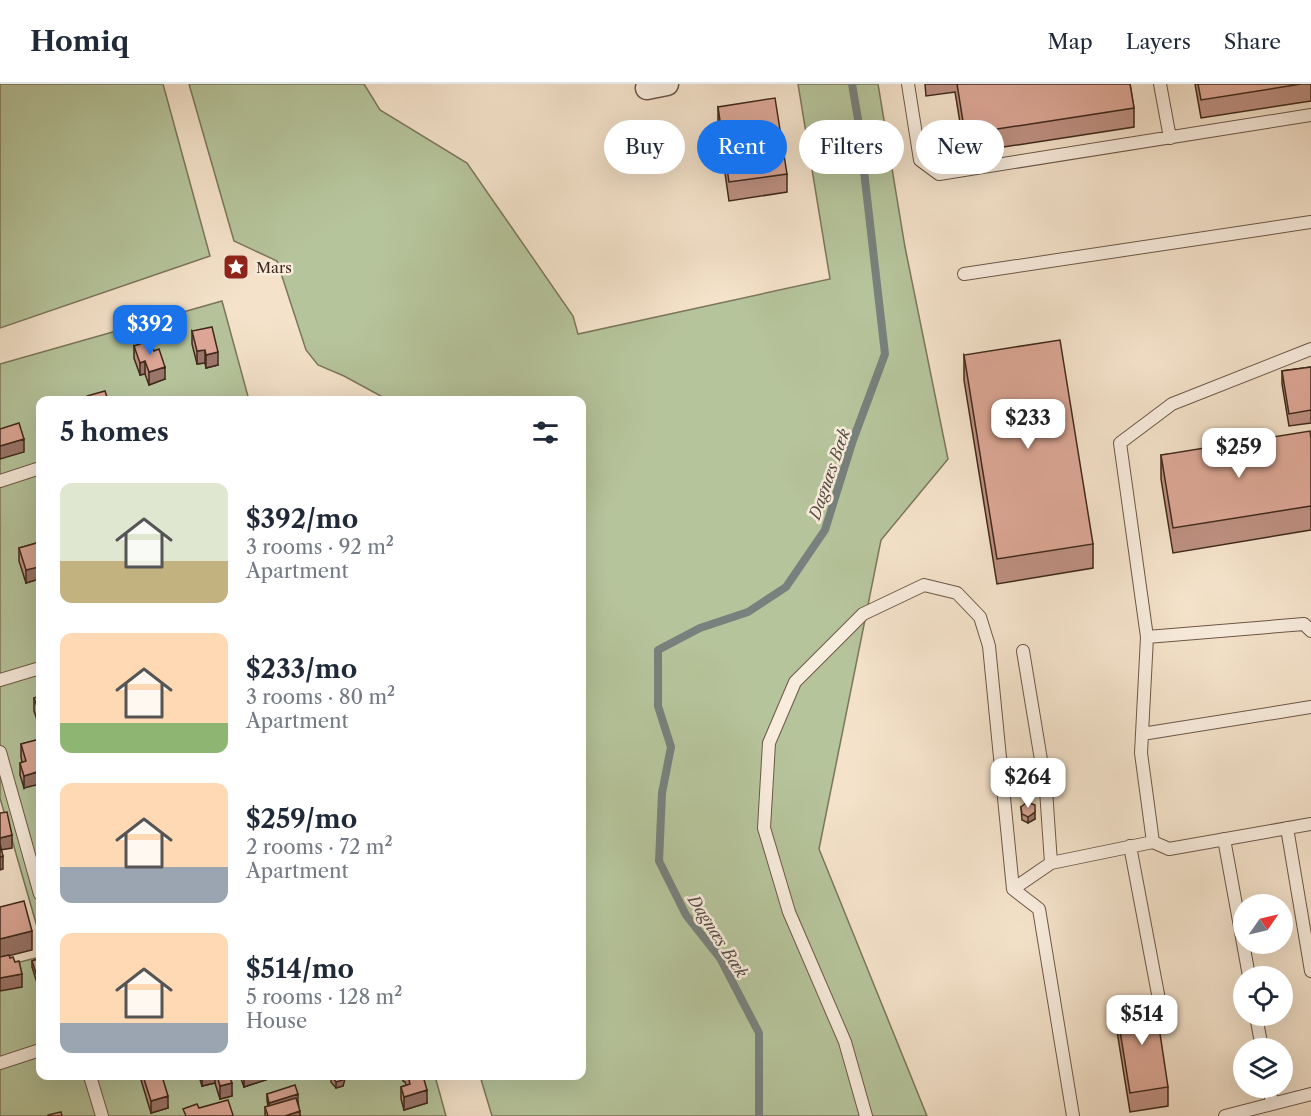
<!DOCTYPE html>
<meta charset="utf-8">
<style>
:root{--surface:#fff;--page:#f6f6f7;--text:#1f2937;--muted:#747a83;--line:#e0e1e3;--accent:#1a73e8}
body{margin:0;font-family:"Libre Caslon Text",serif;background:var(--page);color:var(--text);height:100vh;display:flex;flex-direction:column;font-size:22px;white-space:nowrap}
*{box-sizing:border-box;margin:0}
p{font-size:20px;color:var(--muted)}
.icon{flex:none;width:33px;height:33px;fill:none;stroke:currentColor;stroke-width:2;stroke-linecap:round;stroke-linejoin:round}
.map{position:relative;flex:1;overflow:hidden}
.side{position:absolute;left:36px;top:312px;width:550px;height:684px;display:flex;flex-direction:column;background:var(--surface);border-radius:12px;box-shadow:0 6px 24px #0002}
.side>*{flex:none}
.guide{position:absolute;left:604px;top:36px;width:570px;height:54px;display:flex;gap:12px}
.needle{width:39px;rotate:56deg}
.buttons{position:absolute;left:1233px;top:810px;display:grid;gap:12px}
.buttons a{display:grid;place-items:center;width:60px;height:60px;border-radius:50%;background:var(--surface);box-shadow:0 6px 24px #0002;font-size:30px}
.price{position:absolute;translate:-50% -51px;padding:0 14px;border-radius:12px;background:#fff;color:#222;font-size:20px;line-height:39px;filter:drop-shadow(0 2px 3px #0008)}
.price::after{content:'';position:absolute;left:50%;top:36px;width:18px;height:14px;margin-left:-9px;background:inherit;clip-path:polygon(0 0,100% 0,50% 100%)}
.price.selected{background:var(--accent);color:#fff}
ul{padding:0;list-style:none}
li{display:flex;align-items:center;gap:18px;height:150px;padding:0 24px}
li span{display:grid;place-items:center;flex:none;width:168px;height:120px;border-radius:12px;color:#555}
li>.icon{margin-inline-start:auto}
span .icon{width:72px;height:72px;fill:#fffc;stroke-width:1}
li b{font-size:26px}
h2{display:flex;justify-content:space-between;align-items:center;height:72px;padding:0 24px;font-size:26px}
.tag{padding:0 21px;border-radius:27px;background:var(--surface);box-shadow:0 6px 24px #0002;font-size:21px;line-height:54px}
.tag.selected{background:var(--accent);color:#fff}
header{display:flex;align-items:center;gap:36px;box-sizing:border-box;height:84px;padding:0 30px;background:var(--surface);border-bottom:2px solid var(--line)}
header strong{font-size:28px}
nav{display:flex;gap:33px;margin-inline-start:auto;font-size:21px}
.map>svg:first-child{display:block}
.green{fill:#b6c49b;stroke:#7b765b;stroke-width:1.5}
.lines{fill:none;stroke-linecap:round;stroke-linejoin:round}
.stream{stroke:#78817d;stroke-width:8}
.service-casing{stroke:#6d5747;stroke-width:14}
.minor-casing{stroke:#6d5747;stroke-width:25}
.service{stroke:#f8ecdd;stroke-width:12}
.minor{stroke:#f8ecdd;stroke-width:22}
.wall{fill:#bd9081;stroke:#40291b;stroke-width:1.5}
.shaded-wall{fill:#9a7569;stroke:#40291b;stroke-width:1.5}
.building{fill:#dca796;stroke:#40291b;stroke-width:1.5}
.labels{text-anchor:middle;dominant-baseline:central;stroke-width:5;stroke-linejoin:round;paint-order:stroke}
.poi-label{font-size:15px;fill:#40291b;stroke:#f8ecdd;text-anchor:start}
.water-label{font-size:16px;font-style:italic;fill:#584e44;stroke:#f8ecdd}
</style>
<header>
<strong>Homiq</strong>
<nav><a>Map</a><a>Layers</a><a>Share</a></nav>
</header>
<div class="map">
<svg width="1311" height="1032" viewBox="0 0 1311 1032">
<rect width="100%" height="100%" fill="#f4e2ca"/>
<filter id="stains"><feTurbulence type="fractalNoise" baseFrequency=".00333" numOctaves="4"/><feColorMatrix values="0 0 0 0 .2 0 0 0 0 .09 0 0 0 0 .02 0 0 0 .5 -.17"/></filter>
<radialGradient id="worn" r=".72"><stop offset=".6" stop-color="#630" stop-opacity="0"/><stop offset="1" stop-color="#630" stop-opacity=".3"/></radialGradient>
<!-- green -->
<path class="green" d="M0 0H163L210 172 0 244Z
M189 0H364L380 26 467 79 573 232 578 250 830 195 798 0H878L905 163 948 375 881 456 819 765 927 1032H492L480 992H582V316H388L344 292 318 281 306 266 277 177 234 157Z
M222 217 249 316H40V853L0 714V280Z
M40 873V992H435L446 1032H0V883Z"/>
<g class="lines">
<!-- stream -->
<path class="stream" d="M759 1032V949L720 874 686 831 659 777 662 709 671 663 658 622V566L700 544 748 528 786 503 825 446 853 356 885 270 858 35 852 0"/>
<!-- service casing -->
<g class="service-casing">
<path id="service" d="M908 0 920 76 939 90 1311 31
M1160 0 1170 54
M964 190 1311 138
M1311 265 1172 320 1120 359 1147 553 1304 540 1311 547
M0 397 40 384
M1147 553 1141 669 1153 758 1169 765 1311 740
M1023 567 1046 706 1051 779
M0 596 40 584
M1142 650 1311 623
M0 668 40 810
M1287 744 1311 887
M1224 755 1249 892
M1130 762 1161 926
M1013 805 1051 779 1153 758
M1256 932 1262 964
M0 979 40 966
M90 992 102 1032
M1269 1004 1272 1019
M866 1032 845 958 789 828 764 744 769 659 795 598 863 530 924 501 957 509 980 533 989 562 1013 805 1039 825 1073 1032
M1225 1032 1311 1010"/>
</g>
<!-- minor casing -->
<g class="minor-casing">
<path id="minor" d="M647 4 667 0"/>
</g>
<!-- service -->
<use href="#service" class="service"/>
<!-- minor -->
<use href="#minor" class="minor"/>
</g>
<!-- wall -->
<path class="wall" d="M925 0H1130L1134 24V43L965 69 955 8 926 12Z
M1195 0H1311V17L1201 34Z
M718 23 787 90V108L729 117 718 41Z
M192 247 218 281 206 284 205 279 197 280 192 260Z
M134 262 165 295 149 301 145 290 140 291 134 274Z
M964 271 1093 460V484L997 500 964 296Z
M1311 283V339L1289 342 1282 300V287Z
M1311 355V446L1173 469 1161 395V371Z
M40 458V491L39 492V495L26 499 19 477V464Z
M40 612V644L34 627V614Z
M40 655 24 704 20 691V679L22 678 21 673V660Z
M1021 723 1035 735 1028 739 1022 736Z
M40 874V898L37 899 32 883V877Z
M1116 922 1168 1003V1022L1130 1028 1116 941Z
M141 992H162L168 1024 151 1029 141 996Z
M199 992H229L232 1012 220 1015 215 999 202 1002Z
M240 992H277L244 1003Z
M331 992H345L343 1002 336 1004 331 998Z
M403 992H423L427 1019 404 1026 401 1015V1003L406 1001 405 998 403 997Z
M267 1010 298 1017 300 1032H265V1023L268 1022 267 1016Z"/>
<!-- shaded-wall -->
<path class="shaded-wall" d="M205 266V279L197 280V267Z
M218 268V281L206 284V271Z
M145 277V290L140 291V279Z
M165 283V295L149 301V288Z
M24 355V368L0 375V362Z
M38 479H40V491L39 492V495L26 499V486Z
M40 687V700L24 704V692Z
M1035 728V735L1028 739V733Z
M12 751V764L0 766V754Z
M3 772V785L0 786V773Z
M32 847V866L0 874V855Z
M22 890V903L0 907V894Z
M40 891V898L37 899V892Z
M202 992H215V999L202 1002Z
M244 992H277L244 1003Z
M344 992H345V995L343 1002 336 1004V998Z
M232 999V1012L220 1015V1002Z
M427 1006V1019L404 1026V1013Z
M298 1010V1017L269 1026V1019Z
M168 1012V1024L151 1029V1017Z
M300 1027V1032H285Z"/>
<!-- building -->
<path class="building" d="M957 0H1130L1134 24 965 50Z
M1198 0H1301L1201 16Z
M775 14 787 90 729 98 718 23Z
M212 243 218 268 206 271 205 266 197 267 192 247Z
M151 256 154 267 159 265 165 283 149 288 145 277 140 279 134 262Z
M1060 256 1093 460 997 475 964 271Z
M1311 283V326L1289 330 1282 287Z
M105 307 108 316H88L87 312Z
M19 339 24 355 0 362V345Z
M1310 347 1311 355V422L1173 444 1161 371Z
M40 458V479H38L39 483 26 486 19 464Z
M40 612V631L34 614Z
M40 655V687L24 692 20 679 26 677 21 660Z
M1027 718 1035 721V728L1028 733 1022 730 1021 723Z
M7 728 12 751 0 754V729Z
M0 760 3 772 0 773Z
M24 817 32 847 0 855V823Z
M9 871 10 874 13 873 15 878 19 877 22 890 0 894V873Z
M40 874V891L37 892 32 877Z
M1155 916 1168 1003 1130 1009 1116 922Z
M143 992H162L168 1012 151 1017Z
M217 992H229L232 999 220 1002Z
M331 992H344L343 996 336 998Z
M408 992H423L427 1006 404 1013 401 1003 410 1000Z
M295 1001 298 1010 269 1019 267 1010Z
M296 1014 300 1027 285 1032H268L265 1023Z
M228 1016 233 1031 231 1032H186L183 1025 197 1020 199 1024Z
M61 1028 62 1032H48V1031Z"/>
<!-- icons -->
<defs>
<g id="sight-square" transform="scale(1.35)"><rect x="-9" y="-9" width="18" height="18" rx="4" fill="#8f2418" stroke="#f8ecdd"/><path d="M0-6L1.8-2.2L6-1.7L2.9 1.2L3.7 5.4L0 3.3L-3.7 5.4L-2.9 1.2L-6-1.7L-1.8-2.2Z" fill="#fff"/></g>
</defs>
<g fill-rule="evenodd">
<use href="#sight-square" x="236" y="183"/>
</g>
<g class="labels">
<!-- poi labels -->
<g class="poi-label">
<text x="256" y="183">Mars</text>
</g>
<!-- water labels -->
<g class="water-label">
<text transform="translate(829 390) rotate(-71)">Dagnæs Bæk</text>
<text transform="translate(718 852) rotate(57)">Dagnæs Bæk</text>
</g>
</g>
<rect width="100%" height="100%" filter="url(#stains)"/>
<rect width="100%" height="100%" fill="url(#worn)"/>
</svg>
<div class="buttons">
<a><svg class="needle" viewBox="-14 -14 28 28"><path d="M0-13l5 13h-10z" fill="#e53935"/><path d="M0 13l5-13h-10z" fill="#747a83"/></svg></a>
<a><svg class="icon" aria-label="locate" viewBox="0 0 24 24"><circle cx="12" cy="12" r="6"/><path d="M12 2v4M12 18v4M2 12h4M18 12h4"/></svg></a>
<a><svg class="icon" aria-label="layers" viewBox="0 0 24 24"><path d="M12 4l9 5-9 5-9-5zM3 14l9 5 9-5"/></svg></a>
</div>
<b class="price selected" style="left:150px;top:272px">$392</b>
<b class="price" style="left:1028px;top:366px">$233</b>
<b class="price" style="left:1239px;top:395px">$259</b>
<b class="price" style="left:1028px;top:725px">$264</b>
<b class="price" style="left:1142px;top:962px">$514</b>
<div class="guide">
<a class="tag">Buy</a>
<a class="tag selected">Rent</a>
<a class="tag">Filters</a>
<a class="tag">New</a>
</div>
<section class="side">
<h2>5 homes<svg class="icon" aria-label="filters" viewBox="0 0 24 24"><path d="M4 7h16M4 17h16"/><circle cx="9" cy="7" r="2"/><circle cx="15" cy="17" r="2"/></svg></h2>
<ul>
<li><span style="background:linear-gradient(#dfe7d0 65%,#c2b280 0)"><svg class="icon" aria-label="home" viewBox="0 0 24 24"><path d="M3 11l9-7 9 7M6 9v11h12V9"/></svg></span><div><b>$392/mo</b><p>3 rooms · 92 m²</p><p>Apartment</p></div></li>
<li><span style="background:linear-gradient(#ffd9b3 75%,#8fb573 0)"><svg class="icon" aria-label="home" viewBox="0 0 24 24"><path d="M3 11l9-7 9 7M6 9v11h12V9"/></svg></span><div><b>$233/mo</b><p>3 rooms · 80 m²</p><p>Apartment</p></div></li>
<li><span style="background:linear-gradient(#ffd9b3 70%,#9aa5b1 0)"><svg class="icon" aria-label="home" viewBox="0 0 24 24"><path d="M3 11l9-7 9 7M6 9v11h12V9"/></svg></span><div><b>$259/mo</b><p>2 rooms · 72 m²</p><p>Apartment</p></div></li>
<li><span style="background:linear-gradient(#ffd9b3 75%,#9aa5b1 0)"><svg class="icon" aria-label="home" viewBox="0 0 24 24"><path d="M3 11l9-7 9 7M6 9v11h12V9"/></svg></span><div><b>$514/mo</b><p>5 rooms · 128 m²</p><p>House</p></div></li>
</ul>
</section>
</div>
